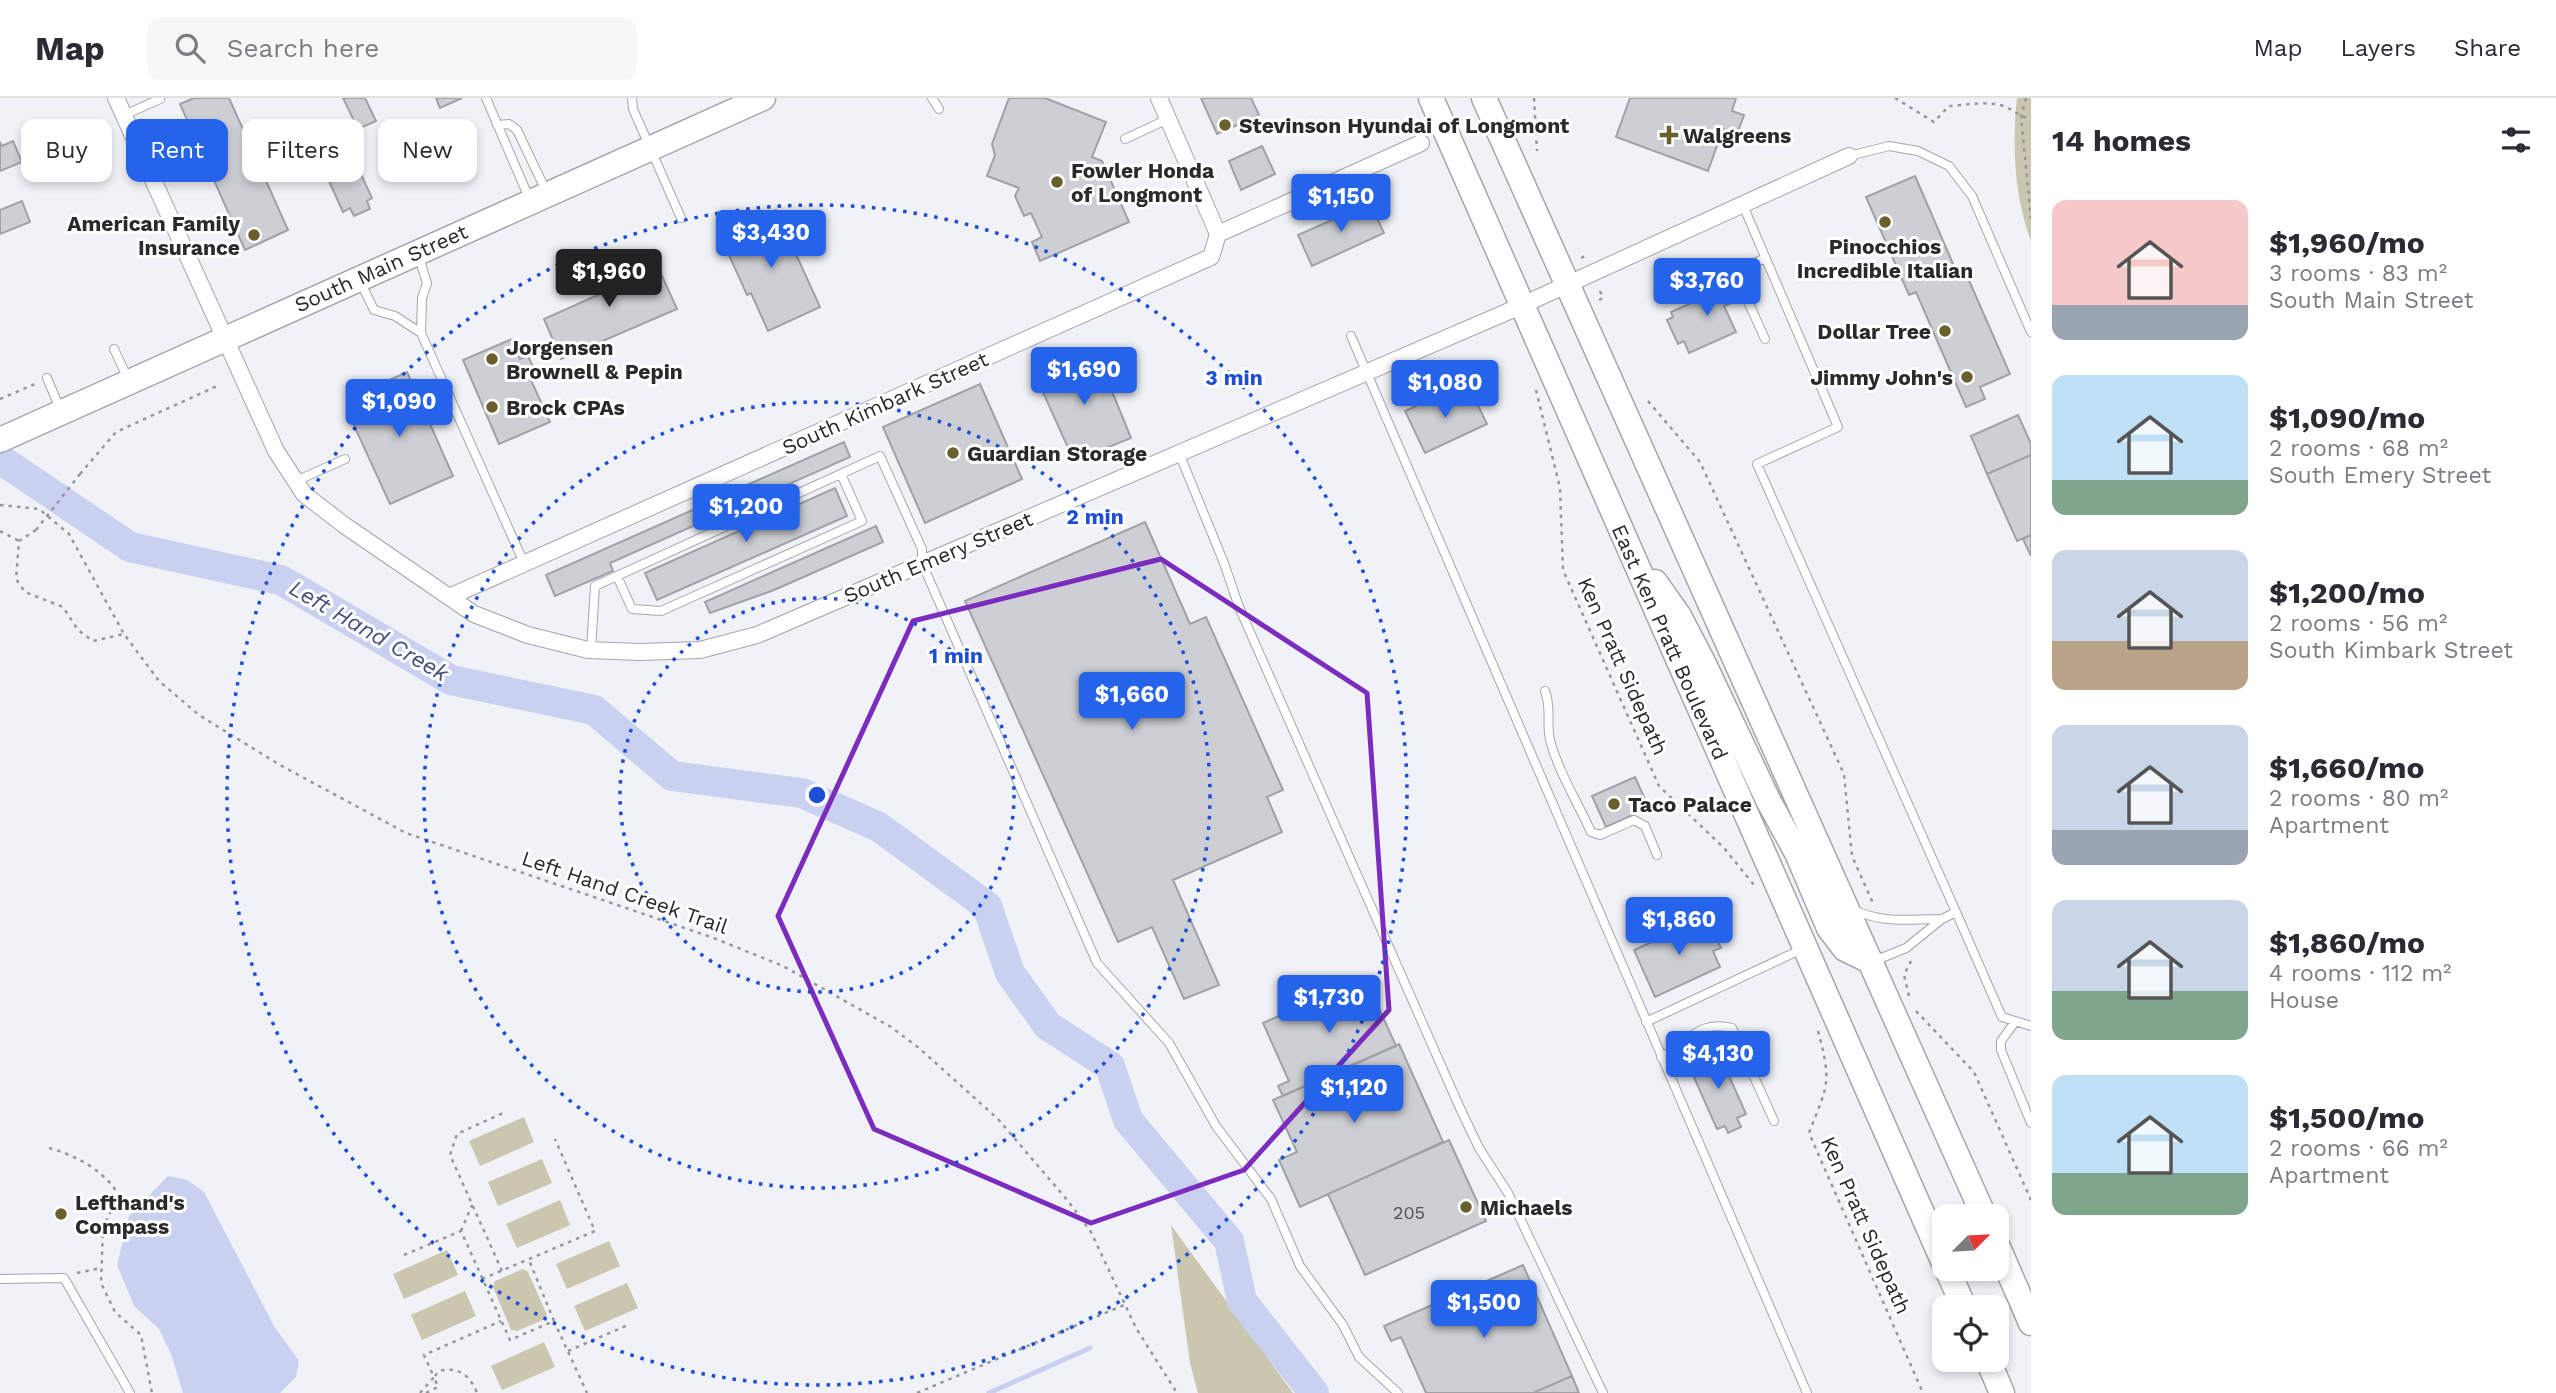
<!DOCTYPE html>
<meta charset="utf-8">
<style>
:root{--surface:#fff;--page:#f7f7f7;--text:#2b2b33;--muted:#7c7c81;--line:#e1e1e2;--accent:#2563eb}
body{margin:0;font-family:"Work Sans",sans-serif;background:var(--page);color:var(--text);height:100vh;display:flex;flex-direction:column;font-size:26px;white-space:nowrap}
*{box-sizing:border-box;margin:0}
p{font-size:23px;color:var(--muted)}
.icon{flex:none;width:38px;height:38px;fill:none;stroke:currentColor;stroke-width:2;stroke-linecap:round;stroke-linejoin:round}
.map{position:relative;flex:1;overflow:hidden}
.sheet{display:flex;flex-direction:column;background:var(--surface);width:525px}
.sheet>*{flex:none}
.banner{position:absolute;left:21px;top:21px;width:665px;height:63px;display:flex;gap:14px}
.needle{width:46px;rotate:66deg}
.controls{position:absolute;left:1932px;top:1106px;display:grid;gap:14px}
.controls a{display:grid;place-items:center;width:77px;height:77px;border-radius:14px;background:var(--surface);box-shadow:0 4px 10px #0003;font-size:35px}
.price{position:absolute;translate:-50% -60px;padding:0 16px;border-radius:7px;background:var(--accent);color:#fff;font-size:23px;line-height:46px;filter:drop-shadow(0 2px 4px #0008)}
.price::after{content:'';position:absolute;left:50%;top:42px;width:21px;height:16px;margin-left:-10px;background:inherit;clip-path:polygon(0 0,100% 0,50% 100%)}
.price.selected{background:#222;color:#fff}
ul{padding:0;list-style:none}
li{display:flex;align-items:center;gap:21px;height:175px;padding:0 21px}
li span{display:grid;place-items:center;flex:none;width:196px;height:140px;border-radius:14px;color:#555}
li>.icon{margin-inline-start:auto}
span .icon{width:84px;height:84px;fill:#fffc;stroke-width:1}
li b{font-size:30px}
h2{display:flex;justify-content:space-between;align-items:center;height:84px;padding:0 21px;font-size:30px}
.tag{padding:0 24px;border-radius:14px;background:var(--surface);box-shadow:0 4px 10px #0003;font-size:24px;line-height:63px}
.tag.selected{background:var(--accent);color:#fff}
header{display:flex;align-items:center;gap:42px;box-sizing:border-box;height:98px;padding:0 35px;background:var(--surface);border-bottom:2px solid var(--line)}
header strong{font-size:33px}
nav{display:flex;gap:38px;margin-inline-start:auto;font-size:24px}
.search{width:490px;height:63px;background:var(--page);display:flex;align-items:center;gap:18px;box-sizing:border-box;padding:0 24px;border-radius:14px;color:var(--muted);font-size:26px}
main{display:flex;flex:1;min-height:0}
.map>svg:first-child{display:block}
.green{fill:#cac6b0}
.water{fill:#c9d0f0}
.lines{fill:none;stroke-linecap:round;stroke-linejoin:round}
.stream{stroke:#c9d0f0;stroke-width:5}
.river{stroke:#c9d0f0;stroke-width:30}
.building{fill:#cecfd4;stroke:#a0a1a5;stroke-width:2}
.service-casing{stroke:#a5a6ab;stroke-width:10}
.minor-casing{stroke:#a5a6ab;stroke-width:18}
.primary-casing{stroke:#a5a6ab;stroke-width:27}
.trunk-casing{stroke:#a5a6ab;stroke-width:27}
.path{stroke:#97979b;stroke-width:2.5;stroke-dasharray:3.5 5;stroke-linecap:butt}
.service{stroke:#fff;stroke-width:8}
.minor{stroke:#fff;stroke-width:16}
.primary{stroke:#fff;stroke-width:24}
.trunk{stroke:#fff;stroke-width:24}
.path-bridge{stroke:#97979b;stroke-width:2.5;stroke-dasharray:3.5 5;stroke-linecap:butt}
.marked{fill:none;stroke:#7b2cbf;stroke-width:5;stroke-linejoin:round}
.ring{fill:none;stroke:#1d4ed8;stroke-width:3.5;stroke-dasharray:3.5 7}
.poi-dot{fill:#695f2c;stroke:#fff;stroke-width:2.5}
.labels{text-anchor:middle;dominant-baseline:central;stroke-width:6;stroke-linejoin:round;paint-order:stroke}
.number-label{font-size:18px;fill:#535356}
.poi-label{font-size:21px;font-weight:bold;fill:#2a2a2c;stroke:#fff;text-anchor:start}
.street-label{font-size:21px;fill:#2a2a2c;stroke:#fff}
.water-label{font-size:23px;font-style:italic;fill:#49517e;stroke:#fff}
.centre{fill:#1d4ed8;stroke:#fff;stroke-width:3.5}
.ring-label{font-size:21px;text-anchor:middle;font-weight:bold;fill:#1d4ed8;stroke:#fff;stroke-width:6;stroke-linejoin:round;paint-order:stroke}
</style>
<header>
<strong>Map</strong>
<div class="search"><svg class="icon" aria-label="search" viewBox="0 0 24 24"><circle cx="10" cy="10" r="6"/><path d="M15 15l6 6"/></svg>Search here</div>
<nav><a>Map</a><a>Layers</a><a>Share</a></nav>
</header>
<main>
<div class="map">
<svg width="2031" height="1295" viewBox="0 0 2031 1295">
<rect width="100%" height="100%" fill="#f1f2f7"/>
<!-- green -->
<path class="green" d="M2017 0H2031V143C2014 98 2012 47 2017 0Z
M524 1019 534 1044 480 1068 469 1043Z
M542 1061 552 1085 498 1108 488 1084Z
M560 1102 570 1127 517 1150 506 1126Z
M1171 1127 1293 1295H1198L1190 1265Z
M609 1143 620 1168 567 1191 556 1166Z
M447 1152 458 1177 404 1201 393 1176Z
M523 1171 528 1174 547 1217 545 1221 517 1233 511 1232 493 1189 495 1183Z
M627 1185 638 1210 585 1233 574 1208Z
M465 1193 476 1218 422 1242 411 1217Z
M544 1244 555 1269 502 1292 491 1268Z"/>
<!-- water -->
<path class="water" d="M168 1078 187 1082 204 1094 274 1228 299 1263 296 1279 280 1295H183L171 1256 159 1231 134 1208 117 1167 129 1118Z"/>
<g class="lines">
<!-- stream -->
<path class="stream" d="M989 1295 1090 1250"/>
<!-- river -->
<path class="river" d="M0 361 130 449 281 482 451 582 594 612 672 678 802 695 879 729 987 808 1010 875 1048 928 1110 968 1128 1022 1229 1143 1242 1203 1314 1295"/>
</g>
<!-- building -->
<path class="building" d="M194 0H229L288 132 245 152 180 6Z
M343 0H365L376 23 358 31Z
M436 0H462L440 10Z
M1009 0H1045L1106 24 1092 59 1102 63 1129 124 1040 163 1032 144 1042 139 1031 115 1024 118 1015 98 1019 90 987 78 995 57 992 46Z
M1201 0H1251L1259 17 1217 36Z
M1630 0H1736L1732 13 1744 17 1737 36 1723 31 1708 73 1616 39Z
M13 43 22 64 0 73V44L2 48Z
M347 46 372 100 367 103 370 111 354 118 350 110 343 114 318 59Z
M1262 48 1275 76 1241 92 1229 63Z
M1915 78 1957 175 1964 171 2010 276 1980 289 1985 301 1966 309 1916 194 1909 197 1866 99Z
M22 103 30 124 0 136V112Z
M1370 105 1384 135 1312 168 1298 137Z
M776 112 820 209 768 233 751 195 747 197 724 146 728 134Z
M608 159 621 188 659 171 677 211 561 261 544 221 598 197 586 168Z
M1745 181 1752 196 1724 208 1736 234 1689 255 1684 243 1678 246 1667 222 1673 219 1671 214Z
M512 241 520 261 528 258 537 277 530 280 550 324 499 346 463 262Z
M1096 254 1131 340 1074 363 1037 281Z
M407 274 453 378 390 406 351 321 358 296Z
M980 286 1022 381 925 425 883 329Z
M1451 292 1453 297 1459 294 1464 304 1474 299 1487 326 1425 355 1405 313Z
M2018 317 2031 346V357L1987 376 1971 338Z
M844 344 850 359 753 402 747 387Z
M2031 357V437L2017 443 1987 376Z
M835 390 847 418 657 502 645 475Z
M740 391 747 404 610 465 613 473 555 498 546 477Z
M1145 424 1190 526 1206 519 1283 692 1267 699 1282 734 1173 782 1219 887 1184 901 1152 829 1118 844 965 503Z
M876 428 883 444 774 492 710 515 705 504Z
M2031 437V458L2023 441Z
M1635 679 1649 710 1606 729 1592 698Z
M1707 819 1721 850 1713 853 1720 869 1655 899 1634 852Z
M1365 879 1396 948 1283 998 1278 988 1289 983 1263 925Z
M1399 946 1443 1044 1300 1109 1279 1062 1297 1054 1273 1002Z
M1718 953 1746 1016 1737 1020 1741 1029 1728 1035 1725 1028 1717 1031 1688 966Z
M1449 1042 1486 1123 1365 1177 1328 1096Z
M1523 1167 1572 1278 1533 1295H1426L1401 1239 1391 1243 1384 1228Z
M1572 1278 1579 1295H1533Z"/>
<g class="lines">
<!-- service casing -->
<g class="service-casing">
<path id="service" d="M486 0 529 100
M632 0 633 11 681 120
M932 0 939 11
M124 17 160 1
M497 27 509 26 517 32 547 95
M1125 41 1168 21
M1849 58 1889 48 1918 53 1949 68 1972 98 2031 234
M1742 105 1838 329 1757 366 1956 814
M418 156 427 185 422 200 421 235 524 465
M360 183 374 212 395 218 421 235
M1739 183 1736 174 1765 160
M1746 199 1765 241
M1351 238 1807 1295
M114 251 128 281
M47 280 61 313
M1179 355 1224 465 1239 509 1459 1008 1479 1050 1508 1095 1603 1295
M296 383 345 361
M617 478 632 511 661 513 862 423 841 376
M591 552 595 488 880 358 922 451V465L1097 865 1169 945 1216 1028 1271 1101 1300 1168 1343 1227 1359 1259 1398 1295
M1545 593C1552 612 1546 624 1550 642 1558 673 1578 705 1591 734L1600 737 1634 722 1645 728 1657 757
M1853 812C1887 826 1906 821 1942 821
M1874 863 1906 850 1942 821 1956 814 2002 919 2031 928
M1646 924 1802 851
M2015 924 2001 943V952L2031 1025
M1661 959C1688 947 1696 921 1732 930L1774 1023
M0 1181 64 1180 130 1295"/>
</g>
<!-- minor casing -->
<g class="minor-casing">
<path id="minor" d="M116 0 276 353 304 396 344 427 474 516 528 537 588 552 640 554 700 552 757 537 1507 214 1849 58
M1159 0 1218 136
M449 499 1211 159 1218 136 1421 45"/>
</g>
<!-- primary casing -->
<g class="primary-casing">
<path id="primary" d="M0 342 763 0"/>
</g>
<!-- trunk casing -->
<g class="trunk-casing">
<path id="trunk" d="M1431 0 1944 1165
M1484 0 1984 1118
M1655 484 1679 518 1704 566 1768 702 1797 755 1829 830 1845 851 1872 864
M1997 1147 2031 1225
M1947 1171 1964 1209
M1988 1262 2002 1295"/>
</g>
<!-- path -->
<path class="path" d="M1534 0 1537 53
M1895 0 1934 24 1949 8C1966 7 1989 2 2006 9 2015 13 2020 19 2031 21
M2026 0 2021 19 2031 121
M1581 160 1587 157
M1600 193 1603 200
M1599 202 1605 199
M1536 292 1560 390 1563 472 1659 688 1724 750 1754 787
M0 301 35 286
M1648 303 1700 364 1844 676 1852 758 1873 805
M80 376 116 334 217 288
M0 407 39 411 69 436 124 536 159 583 199 617 280 667 406 735 711 839 783 868 891 929 919 950 998 1021 1068 1103 1091 1134 1136 1230 1177 1295
M36 432 19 443 16 481 25 494 63 509 78 532 93 543 124 536
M0 433 19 443
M1909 898 1904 877 1911 863
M1916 913 1974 974 2031 1102
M1818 933C1832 985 1828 986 1809 1035L1923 1295
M49 1050C73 1056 103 1072 116 1093L115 1104 103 1130 101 1185 115 1214 141 1237 152 1295
M461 1133 472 1107
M404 1157 461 1133 510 1242 554 1223 529 1162
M502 1173 450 1057 457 1036 503 1015
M77 1175 101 1170
M482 1181 595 1133 555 1041
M554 1223 587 1295
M568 1253 628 1227
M420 1295 434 1279 424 1257 501 1223
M426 1295 438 1289 434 1279 439 1273C458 1268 470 1277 477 1295
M917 1295 1124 1207"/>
<!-- service -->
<use href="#service" class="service"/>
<!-- minor -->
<use href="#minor" class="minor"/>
<!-- primary -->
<use href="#primary" class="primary"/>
<!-- trunk -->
<use href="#trunk" class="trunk"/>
<!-- path-bridge -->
<path class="path-bridge" d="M36 432 80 376"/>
</g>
<!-- marked area -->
<path class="marked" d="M1161 461 1367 595 1389 912 1244 1072 1091 1125 874 1031 778 818 913 523Z"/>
<!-- distance rings -->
<g class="ring">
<circle cx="817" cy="697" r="197"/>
<circle cx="817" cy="697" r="393"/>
<circle cx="817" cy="697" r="590"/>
</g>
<!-- markers -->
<g class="poi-dot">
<circle cx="1225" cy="27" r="7"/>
<path d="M1665.5 26.5h7v7h7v7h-7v7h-7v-7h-7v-7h7z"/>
<circle cx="1057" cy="84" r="7"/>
<circle cx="1885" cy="124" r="7"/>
<circle cx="254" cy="137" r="7"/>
<circle cx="1945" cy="233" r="7"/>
<circle cx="492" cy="261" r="7"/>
<circle cx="1967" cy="279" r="7"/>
<circle cx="492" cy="309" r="7"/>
<circle cx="953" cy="355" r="7"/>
<circle cx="1614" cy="706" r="7"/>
<circle cx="1466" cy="1109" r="7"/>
<circle cx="61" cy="1116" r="7"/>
</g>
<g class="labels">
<!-- number labels -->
<g class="number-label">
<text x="1409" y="1114">205</text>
</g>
<!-- poi labels -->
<g class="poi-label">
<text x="1239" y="27">Stevinson Hyundai of Longmont</text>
<text x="1683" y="37">Walgreens</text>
<text x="1071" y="72">Fowler Honda<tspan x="1071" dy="24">of Longmont</tspan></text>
<text x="240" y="125" text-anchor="end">American Family<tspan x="240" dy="24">Insurance</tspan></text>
<text x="1885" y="148" text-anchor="middle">Pinocchios<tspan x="1885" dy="24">Incredible Italian</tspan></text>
<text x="1931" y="233" text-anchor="end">Dollar Tree</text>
<text x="506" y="249">Jorgensen<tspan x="506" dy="24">Brownell &amp; Pepin</tspan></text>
<text x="1953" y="279" text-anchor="end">Jimmy John's</text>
<text x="506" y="309">Brock CPAs</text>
<text x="967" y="355">Guardian Storage</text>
<text x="1628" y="706">Taco Palace</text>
<text x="75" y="1104">Lefthand's<tspan x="75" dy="24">Compass</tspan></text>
<text x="1480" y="1109">Michaels</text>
</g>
<!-- street labels -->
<g class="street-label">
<text transform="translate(381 170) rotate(-24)">South Main Street</text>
<text transform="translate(885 305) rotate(-24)">South Kimbark Street</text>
<text transform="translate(938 459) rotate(-23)">South Emery Street</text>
<text transform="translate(1670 544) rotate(66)">East Ken Pratt Boulevard</text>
<text transform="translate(1623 568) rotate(66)">Ken Pratt Sidepath</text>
<text transform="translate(625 794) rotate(19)">Left Hand Creek Trail</text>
<text transform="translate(1866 1127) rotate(66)">Ken Pratt Sidepath</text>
</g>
<!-- water labels -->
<g class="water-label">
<text transform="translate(369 533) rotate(30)">Left Hand Creek</text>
</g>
</g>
<circle cx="817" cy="697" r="10" class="centre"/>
<g class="ring-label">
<text x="1234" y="287">3 min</text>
<text x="1095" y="426">2 min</text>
<text x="956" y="565">1 min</text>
</g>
</svg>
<div class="controls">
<a><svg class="needle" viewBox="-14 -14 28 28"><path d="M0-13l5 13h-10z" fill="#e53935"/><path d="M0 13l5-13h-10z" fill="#7c7c81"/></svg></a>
<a><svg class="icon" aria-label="locate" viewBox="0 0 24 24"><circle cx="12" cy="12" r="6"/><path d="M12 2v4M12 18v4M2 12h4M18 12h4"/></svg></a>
</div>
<b class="price" style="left:1341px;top:136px">$1,150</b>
<b class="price" style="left:771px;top:172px">$3,430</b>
<b class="price selected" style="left:609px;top:211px">$1,960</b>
<b class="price" style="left:1707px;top:220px">$3,760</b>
<b class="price" style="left:1084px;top:309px">$1,690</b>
<b class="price" style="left:1445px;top:322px">$1,080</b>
<b class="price" style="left:399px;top:341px">$1,090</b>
<b class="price" style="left:746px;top:446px">$1,200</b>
<b class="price" style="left:1132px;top:634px">$1,660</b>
<b class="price" style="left:1679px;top:859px">$1,860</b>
<b class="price" style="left:1329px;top:937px">$1,730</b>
<b class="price" style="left:1718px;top:993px">$4,130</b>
<b class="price" style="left:1354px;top:1027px">$1,120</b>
<b class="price" style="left:1484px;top:1242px">$1,500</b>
<div class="banner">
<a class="tag">Buy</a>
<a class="tag selected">Rent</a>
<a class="tag">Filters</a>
<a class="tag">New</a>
</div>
</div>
<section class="sheet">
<h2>14 homes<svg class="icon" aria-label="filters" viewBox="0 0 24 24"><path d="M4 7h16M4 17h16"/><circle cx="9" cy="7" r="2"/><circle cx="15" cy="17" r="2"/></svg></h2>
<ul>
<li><span style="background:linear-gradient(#f6c9c9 75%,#9aa5b1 0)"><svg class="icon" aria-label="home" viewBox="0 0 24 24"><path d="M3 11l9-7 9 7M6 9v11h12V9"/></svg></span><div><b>$1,960/mo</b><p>3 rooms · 83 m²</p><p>South Main Street</p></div></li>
<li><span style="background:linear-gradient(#bfe0f5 75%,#7fa58c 0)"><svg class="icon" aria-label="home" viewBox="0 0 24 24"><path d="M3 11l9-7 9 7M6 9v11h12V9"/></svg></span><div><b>$1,090/mo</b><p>2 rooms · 68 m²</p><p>South Emery Street</p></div></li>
<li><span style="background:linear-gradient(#c9d6e8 65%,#b9a48a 0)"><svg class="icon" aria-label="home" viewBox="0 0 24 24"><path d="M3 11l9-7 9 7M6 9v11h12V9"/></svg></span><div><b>$1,200/mo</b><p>2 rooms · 56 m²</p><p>South Kimbark Street</p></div></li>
<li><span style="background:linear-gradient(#c9d6e8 75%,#9aa5b1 0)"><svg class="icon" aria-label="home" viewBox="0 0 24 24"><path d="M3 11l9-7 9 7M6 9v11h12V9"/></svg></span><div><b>$1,660/mo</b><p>2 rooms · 80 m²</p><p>Apartment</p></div></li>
<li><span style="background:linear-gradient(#c9d6e8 65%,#7fa58c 0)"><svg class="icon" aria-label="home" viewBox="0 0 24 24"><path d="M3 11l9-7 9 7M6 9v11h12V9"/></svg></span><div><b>$1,860/mo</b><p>4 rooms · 112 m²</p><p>House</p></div></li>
<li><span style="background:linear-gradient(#bfe0f5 70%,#7fa58c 0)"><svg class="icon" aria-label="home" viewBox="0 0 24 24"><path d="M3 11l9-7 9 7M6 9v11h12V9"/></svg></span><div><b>$1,500/mo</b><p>2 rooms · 66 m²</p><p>Apartment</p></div></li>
</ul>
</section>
</main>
